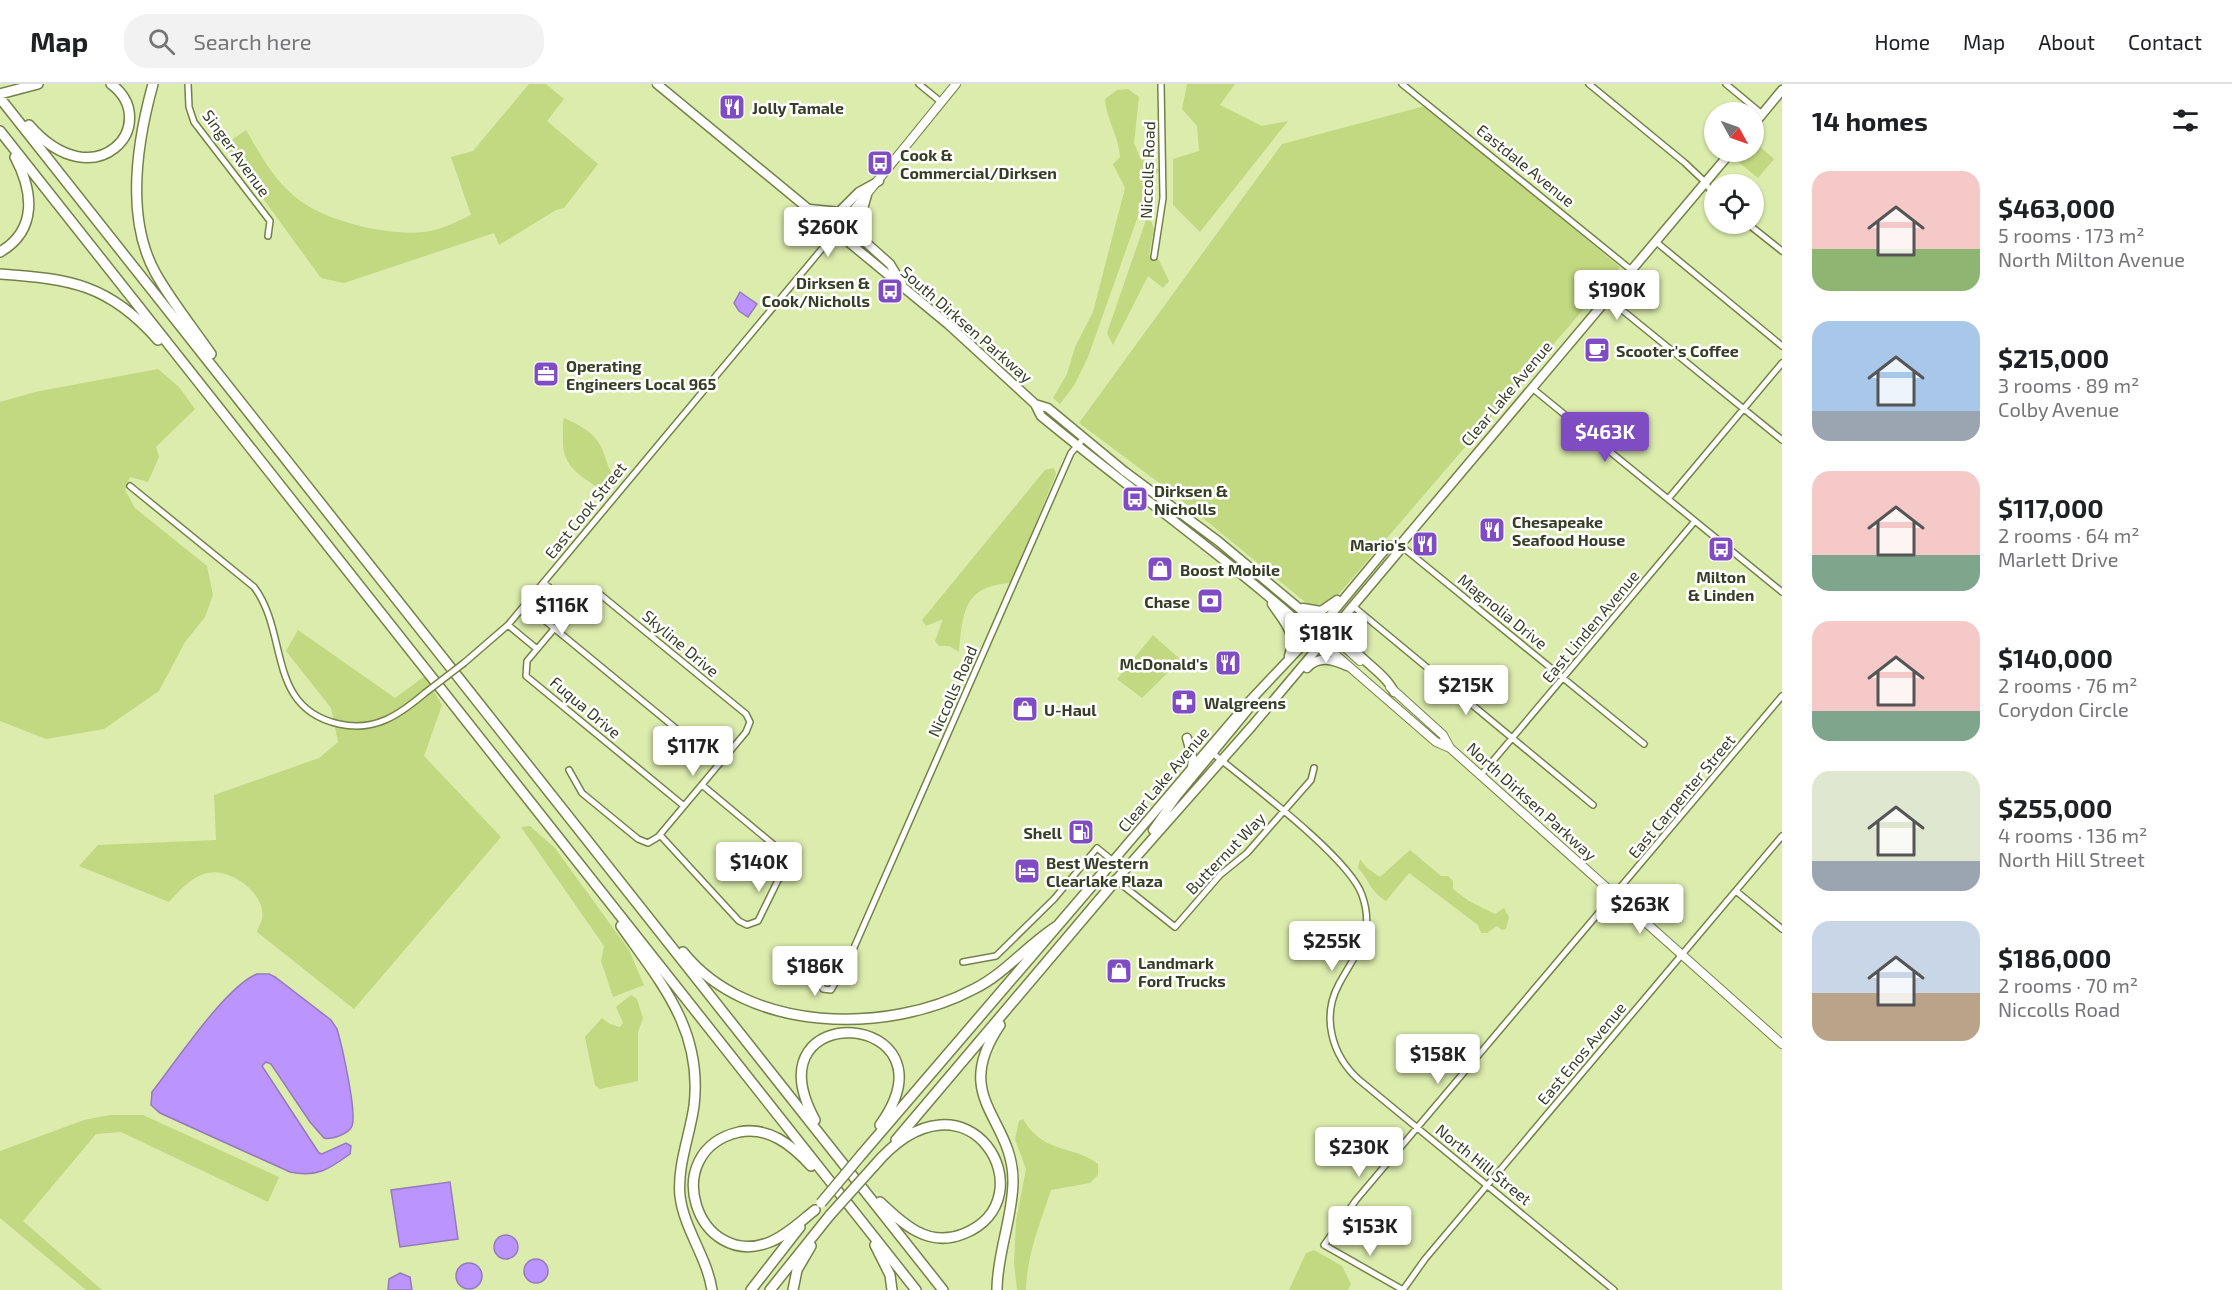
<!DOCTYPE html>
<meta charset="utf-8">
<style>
:root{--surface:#fff;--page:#f2f2f2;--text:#202124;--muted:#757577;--line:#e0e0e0;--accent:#7f4cc3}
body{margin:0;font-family:"Exo 2",sans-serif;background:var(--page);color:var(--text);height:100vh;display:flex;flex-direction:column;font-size:22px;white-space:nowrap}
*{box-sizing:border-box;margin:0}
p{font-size:20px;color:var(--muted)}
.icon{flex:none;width:33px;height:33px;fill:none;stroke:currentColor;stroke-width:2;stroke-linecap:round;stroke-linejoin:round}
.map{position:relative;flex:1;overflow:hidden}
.sheet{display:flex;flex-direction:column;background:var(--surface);width:450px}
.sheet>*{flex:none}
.needle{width:39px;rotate:130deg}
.buttons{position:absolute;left:1704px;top:18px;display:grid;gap:12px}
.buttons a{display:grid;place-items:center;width:60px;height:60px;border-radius:50%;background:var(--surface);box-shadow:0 2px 4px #0004;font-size:30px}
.price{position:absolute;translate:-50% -51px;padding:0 14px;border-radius:6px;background:#fff;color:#222;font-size:20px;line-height:39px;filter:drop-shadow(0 2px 3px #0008)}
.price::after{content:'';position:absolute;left:50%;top:36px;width:18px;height:14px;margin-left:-9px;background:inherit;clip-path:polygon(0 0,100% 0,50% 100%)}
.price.on{background:var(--accent);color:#fff}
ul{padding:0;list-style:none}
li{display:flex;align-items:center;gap:18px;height:150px;padding:0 30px}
li span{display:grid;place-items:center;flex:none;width:168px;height:120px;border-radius:18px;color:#555}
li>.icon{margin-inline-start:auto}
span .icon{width:72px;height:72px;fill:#fffc;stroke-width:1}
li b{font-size:26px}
h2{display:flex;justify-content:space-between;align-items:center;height:72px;padding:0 30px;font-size:26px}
header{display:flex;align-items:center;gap:36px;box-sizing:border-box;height:84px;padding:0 30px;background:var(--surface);border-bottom:2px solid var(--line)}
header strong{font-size:28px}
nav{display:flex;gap:33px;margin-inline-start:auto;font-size:21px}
.search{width:420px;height:54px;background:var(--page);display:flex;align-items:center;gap:15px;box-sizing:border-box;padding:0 21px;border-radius:24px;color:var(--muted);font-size:22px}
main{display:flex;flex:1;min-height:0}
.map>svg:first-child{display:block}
.green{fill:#c2d881}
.water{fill:#bc94fd;stroke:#947abc;stroke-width:1.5}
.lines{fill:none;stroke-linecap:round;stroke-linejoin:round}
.street-casing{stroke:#748247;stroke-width:8}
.secondary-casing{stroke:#748247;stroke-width:10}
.primary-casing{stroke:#748247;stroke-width:11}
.highway-casing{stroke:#748247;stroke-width:12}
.street{stroke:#fff;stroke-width:5}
.secondary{stroke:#fff;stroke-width:8}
.primary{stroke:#fff;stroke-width:8}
.highway{stroke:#fff;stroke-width:9}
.street-bridge-casing{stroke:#748247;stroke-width:8;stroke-linecap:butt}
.highway-bridge-casing{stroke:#748247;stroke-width:12;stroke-linecap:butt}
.street-bridge{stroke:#fff;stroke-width:5}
.highway-bridge{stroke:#fff;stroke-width:9}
.labels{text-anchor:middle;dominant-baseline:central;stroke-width:5;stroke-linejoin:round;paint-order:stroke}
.poi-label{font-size:16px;font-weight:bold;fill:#373e25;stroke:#fff;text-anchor:start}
.street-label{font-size:16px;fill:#373e25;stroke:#fff}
</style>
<header>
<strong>Map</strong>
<div class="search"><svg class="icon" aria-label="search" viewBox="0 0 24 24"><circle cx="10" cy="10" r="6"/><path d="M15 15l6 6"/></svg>Search here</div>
<nav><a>Home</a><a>Map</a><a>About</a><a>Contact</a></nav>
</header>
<main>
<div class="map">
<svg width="1782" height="1206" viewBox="0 0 1782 1206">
<rect width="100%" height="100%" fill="#dcecad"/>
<!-- green -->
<path class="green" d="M529 0H546L564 15 547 37 598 80 564 124 556 126 499 161 494 149 344 199 321 194 229 68 233 55 246 46C260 70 273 94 294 112 323 137 387 152 424 148 441 146 456 138 471 131L451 73 473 67Z
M1187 0H1235L1220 21 1262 42 1288 37 1200 148 1173 121V75L1199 67 1197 42 1182 25Z
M1128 5 1139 13 1134 59 1141 75 1159 86 1148 104 1088 273 1075 300 1060 320 1053 314 1067 290 1075 263 1093 228 1125 104 1113 80 1120 73C1119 52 1106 35 1105 15L1117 6Z
M1425 22 1620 183 1331 519 1310 522 1170 407 1079 339 1282 60Z
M1754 57 1774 75 1758 94 1737 77 1744 68H1754Z
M1146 136 1151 137 1154 145 1149 171 1159 176 1169 197 1163 204 1148 192 1113 261 1107 249Z
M158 285 179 303 195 325 156 363 159 373 148 398 130 393 125 406 135 424 207 482 213 511 205 533 185 558 159 607 104 645 46 655 0 637V318L35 308Z
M564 334C581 342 596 349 603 367 607 377 607 383 614 392L613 404 605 411 604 408C582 392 561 384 563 354 563 347 562 341 564 334Z
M1054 384 1056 390 1011 499C964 502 963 527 959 568L949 562H939L935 557 943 535 926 542 922 536 1045 386Z
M298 546 395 614 425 592 442 621 424 672 501 753 354 925 257 848C258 844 261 839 262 835 267 810 230 783 207 789 191 793 180 806 169 818L79 782 98 761 216 756 214 711 319 674 338 658 331 624 286 567Z
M1153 551 1181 576 1142 614 1117 595Z
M530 742 555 764 629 866 644 901 613 913 601 877 604 862 521 743Z
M1410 766 1441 792H1448L1453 797V805L1469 817 1495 830 1504 824 1509 833 1506 845 1502 846 1497 842 1487 849H1481L1478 841 1409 789 1386 817C1368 805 1371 798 1358 784L1360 775 1367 784 1380 793Z
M631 911 637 915 643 934 638 948V997L600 1005 595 1001 585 953 602 934 610 940 620 943 623 939 616 923Z
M110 1031H143L279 1093 268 1118 121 1048 96 1050 23 1137 102 1206H86L0 1134V1067L84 1036Z
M1023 1035C1044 1071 1072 1060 1098 1080V1091L1090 1099 1051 1106C1040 1140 1027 1169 1026 1206H1017L1014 1179 1016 1137 1026 1085 1015 1055 1019 1037Z
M1314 1166 1342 1182 1351 1200 1348 1206H1289L1306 1169Z"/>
<!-- water -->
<path class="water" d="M740 208 757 220 748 233 739 227 734 219Z
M257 890H269L275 893 331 936 337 945C342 962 357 1028 352 1042 349 1050 331 1056 324 1054L310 1038 271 980 266 978 262 982 319 1069 322 1070 346 1059 351 1062 350 1070C329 1085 317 1094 290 1088L160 1029 151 1021 152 1008C175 979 225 903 257 890Z
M450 1098 458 1155 400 1163 391 1106Z
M494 1163a12 12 0 1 1 24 0a12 12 0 1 1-24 0Z
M524 1187a12 12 0 1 1 24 0a12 12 0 1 1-24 0Z
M456 1192a13 13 0 1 1 26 0a13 13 0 1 1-26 0Z
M400 1189 410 1193 412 1206H388L389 1195Z"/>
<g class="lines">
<!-- street casing -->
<g class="street-casing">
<path id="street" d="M188 0 189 23 194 38 270 137 268 152
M919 0 941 18
M1402 0 1630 185
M1589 0 1685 79 1705 98 1714 112
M1726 0 1762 30
M1748 140 1782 167
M1655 157 1782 262
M1154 173 1163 114 1161 0
M1606 213 1782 356
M1532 304 1782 508
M130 402 254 503C289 549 266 624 339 640 375 648 399 631 425 609
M1668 415 1782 279
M1400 461 1644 660
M544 499 572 522
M526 521 719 680
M1354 523 1593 721
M508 541 537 565
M464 579 508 541 836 148
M1210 667C1245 696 1349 773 1362 811 1376 850 1356 868 1339 900 1321 933 1332 971 1358 995L1614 1206
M569 686 582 709 638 755 648 759 658 753 746 648 750 638 746 630 596 507H586L527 577 526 592 684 722
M1481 691 1695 437
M660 751 739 837 747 841 758 837 785 782 786 771 702 701
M1116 796 1175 843 1220 791 1247 769 1311 696 1314 684
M1736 807 1782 845
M849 875 822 890 819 897 823 905 831 906 849 875 1071 369 1084 354
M963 878 996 872 1054 815 1097 764 1113 777
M1403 1206 1324 1161 1356 1116 1782 612
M1403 1206 1425 1175 1782 752"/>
</g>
<!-- secondary casing -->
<g class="secondary-casing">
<path id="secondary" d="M836 148 956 0
M1330 550 1360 577
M1322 559 1436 658 1450 664
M1390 603 1443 651 1450 664 1782 960"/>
</g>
<!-- primary casing -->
<g class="primary-casing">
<path id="primary" d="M657 0 949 241 1035 320 1041 332C1134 409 1233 478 1322 559
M1754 40 1782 6
M867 111 859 139 861 154 890 180 902 200
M810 125 839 128 859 108 879 97
M1035 320 1048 324 1124 387 1218 457 1330 550
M1272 520C1284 538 1297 549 1289 572
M1303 524 1321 527 1337 516
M1347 532C1346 538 1344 545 1345 551 1349 570 1385 587 1394 608
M1307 584C1319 571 1333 576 1347 582
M1187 654 1193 676 1192 683
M1153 746 1176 713 1255 617
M1113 777 1245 622 1328 534 1388 462 1400 461
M1116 796 1252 642 1400 466V461L1731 68"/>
</g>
<!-- highway casing -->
<g class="highway-casing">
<path id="highway" d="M153 0C137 58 125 135 156 190 172 218 193 244 211 270
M0 10 38 0
M0 14 943 1206
M29 41C96 118 163 39 111 0
M0 47 916 1206
M0 168C38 146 33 107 15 73
M0 190C70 195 109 200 158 256
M621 842C661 899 703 946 694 1022 690 1051 677 1082 680 1112 684 1145 707 1173 712 1206
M683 868C748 949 887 951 974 905 1006 889 1027 861 1057 842
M815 1036C747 911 962 927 880 1041
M896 1056 1116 796
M862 1070 1113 777
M811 1082C792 1061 768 1042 739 1048 657 1067 697 1187 770 1158 787 1151 801 1137 815 1126
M874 1082C968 971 1051 1116 963 1150 928 1164 903 1140 880 1118
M875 1161 890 1191 892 1206
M751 1206 800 1143
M770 1206 830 1131
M793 1206 797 1186 811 1162
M997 1206C997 1169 1013 1133 1013 1097 1013 1033 950 1015 1000 941"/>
</g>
<!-- street -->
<use href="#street" class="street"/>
<!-- secondary -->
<use href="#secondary" class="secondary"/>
<!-- primary -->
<use href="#primary" class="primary"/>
<!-- highway -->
<use href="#highway" class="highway"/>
<!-- street-bridge casing -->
<g class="street-bridge-casing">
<path id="street-bridge" d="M425 609 464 579"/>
</g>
<!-- highway-bridge casing -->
<g class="highway-bridge-casing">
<path id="highway-bridge" d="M821 1119 862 1070
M830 1131 874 1082"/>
</g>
<!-- street-bridge -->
<use href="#street-bridge" class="street-bridge"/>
<!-- highway-bridge -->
<use href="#highway-bridge" class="highway-bridge"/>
</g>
<!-- icons -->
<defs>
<g id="restaurant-square" transform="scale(1.35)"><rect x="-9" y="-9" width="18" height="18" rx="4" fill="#7f4cc3" stroke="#fff"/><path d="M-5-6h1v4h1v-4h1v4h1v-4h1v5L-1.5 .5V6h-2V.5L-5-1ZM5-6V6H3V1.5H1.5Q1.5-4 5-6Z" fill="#fff"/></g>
<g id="bus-square" transform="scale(1.35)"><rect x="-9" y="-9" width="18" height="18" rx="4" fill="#7f4cc3" stroke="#fff"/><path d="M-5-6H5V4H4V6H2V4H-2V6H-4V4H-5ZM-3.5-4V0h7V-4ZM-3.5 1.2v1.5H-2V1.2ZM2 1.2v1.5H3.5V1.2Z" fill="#fff"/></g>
<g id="cafe-square" transform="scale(1.35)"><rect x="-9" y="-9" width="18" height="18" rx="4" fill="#7f4cc3" stroke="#fff"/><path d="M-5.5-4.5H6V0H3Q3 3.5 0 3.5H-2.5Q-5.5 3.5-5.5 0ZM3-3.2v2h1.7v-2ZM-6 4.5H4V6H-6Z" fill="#fff"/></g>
<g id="office-square" transform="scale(1.35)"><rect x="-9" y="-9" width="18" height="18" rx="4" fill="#7f4cc3" stroke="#fff"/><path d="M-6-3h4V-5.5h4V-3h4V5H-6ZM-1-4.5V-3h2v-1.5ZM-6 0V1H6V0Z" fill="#fff"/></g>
<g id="shop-square" transform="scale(1.35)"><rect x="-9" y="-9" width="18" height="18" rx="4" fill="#7f4cc3" stroke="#fff"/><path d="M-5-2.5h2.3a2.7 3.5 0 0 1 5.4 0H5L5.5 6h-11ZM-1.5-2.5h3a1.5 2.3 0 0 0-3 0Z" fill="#fff"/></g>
<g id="bank-square" transform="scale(1.35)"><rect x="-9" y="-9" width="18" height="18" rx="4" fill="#7f4cc3" stroke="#fff"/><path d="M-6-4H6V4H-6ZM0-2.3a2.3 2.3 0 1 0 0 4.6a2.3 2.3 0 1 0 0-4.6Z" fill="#fff"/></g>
<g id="pharmacy-square" transform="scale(1.35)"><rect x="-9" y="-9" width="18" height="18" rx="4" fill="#7f4cc3" stroke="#fff"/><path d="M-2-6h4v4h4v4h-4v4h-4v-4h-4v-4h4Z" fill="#fff"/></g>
<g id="fuel-square" transform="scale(1.35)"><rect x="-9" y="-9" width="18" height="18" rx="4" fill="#7f4cc3" stroke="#fff"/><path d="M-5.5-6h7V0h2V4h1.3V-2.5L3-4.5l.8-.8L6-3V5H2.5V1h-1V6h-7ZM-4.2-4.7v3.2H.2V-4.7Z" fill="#fff"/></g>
<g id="hotel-square" transform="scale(1.35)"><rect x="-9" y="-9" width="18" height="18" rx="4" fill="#7f4cc3" stroke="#fff"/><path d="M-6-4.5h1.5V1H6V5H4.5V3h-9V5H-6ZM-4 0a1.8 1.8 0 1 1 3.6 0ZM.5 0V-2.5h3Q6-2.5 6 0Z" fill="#fff"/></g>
</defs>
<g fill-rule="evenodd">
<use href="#restaurant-square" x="732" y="23"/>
<use href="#bus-square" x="880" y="79"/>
<use href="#bus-square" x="890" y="207"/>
<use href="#cafe-square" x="1597" y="266"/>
<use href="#office-square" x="546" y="290"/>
<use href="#bus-square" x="1135" y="415"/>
<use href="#restaurant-square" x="1492" y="446"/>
<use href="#restaurant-square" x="1425" y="460"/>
<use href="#bus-square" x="1721" y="465"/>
<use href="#shop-square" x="1160" y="485"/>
<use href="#bank-square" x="1210" y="517"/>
<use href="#restaurant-square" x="1228" y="579"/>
<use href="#pharmacy-square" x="1184" y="618"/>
<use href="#shop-square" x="1025" y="625"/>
<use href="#fuel-square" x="1081" y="748"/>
<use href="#hotel-square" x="1027" y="787"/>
<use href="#shop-square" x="1119" y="887"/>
</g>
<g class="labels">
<!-- poi labels -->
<g class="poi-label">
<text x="752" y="23">Jolly Tamale</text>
<text x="900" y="70">Cook &amp;<tspan x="900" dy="18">Commercial/Dirksen</tspan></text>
<text x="870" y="198" text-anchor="end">Dirksen &amp;<tspan x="870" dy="18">Cook/Nicholls</tspan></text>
<text x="1616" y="266">Scooter's Coffee</text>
<text x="566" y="281">Operating<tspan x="566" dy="18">Engineers Local 965</tspan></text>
<text x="1154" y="406">Dirksen &amp;<tspan x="1154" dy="18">Nicholls</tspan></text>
<text x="1512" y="437">Chesapeake<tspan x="1512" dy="18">Seafood House</tspan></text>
<text x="1406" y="460" text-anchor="end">Mario's</text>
<text x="1180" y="485">Boost Mobile</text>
<text x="1721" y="492" text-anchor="middle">Milton<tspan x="1721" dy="18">&amp; Linden</tspan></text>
<text x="1190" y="517" text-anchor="end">Chase</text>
<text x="1208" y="579" text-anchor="end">McDonald's</text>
<text x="1204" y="618">Walgreens</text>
<text x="1044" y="625">U-Haul</text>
<text x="1062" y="748" text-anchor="end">Shell</text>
<text x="1046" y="778">Best Western<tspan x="1046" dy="18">Clearlake Plaza</tspan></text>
<text x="1138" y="878">Landmark<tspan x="1138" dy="18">Ford Trucks</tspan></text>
</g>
<!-- street labels -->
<g class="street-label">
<text transform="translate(237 69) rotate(54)">Singer Avenue</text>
<text transform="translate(1526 81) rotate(39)">Eastdale Avenue</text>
<text transform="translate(1147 86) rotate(-88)">Niccolls Road</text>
<text transform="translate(967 240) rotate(41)">South Dirksen Parkway</text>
<text transform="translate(1506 309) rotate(-50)">Clear Lake Avenue</text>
<text transform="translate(585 426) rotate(-51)">East Cook Street</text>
<text transform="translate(1503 527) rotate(39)">Magnolia Drive</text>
<text transform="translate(1590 542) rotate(-50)">East Linden Avenue</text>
<text transform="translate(681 559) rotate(40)">Skyline Drive</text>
<text transform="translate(952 607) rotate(-66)">Niccolls Road</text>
<text transform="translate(586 623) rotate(40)">Fuqua Drive</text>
<text transform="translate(1163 695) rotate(-50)">Clear Lake Avenue</text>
<text transform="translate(1681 712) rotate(-50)">East Carpenter Street</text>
<text transform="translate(1532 717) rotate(42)">North Dirksen Parkway</text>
<text transform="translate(1225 769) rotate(-46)">Butternut Way</text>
<text transform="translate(1581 969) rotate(-50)">East Enos Avenue</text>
<text transform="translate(1484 1080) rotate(39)">North Hill Street</text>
</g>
</g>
</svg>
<div class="buttons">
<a><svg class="needle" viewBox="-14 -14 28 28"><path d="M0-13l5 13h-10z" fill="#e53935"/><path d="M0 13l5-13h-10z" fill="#757577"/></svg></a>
<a><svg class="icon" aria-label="locate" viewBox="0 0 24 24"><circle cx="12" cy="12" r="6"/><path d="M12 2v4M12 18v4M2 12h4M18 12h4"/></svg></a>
</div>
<b class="price" style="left:828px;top:174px">$260K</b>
<b class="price" style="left:1617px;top:237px">$190K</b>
<b class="price on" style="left:1605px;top:379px">$463K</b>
<b class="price" style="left:562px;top:552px">$116K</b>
<b class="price" style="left:1326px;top:580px">$181K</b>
<b class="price" style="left:1466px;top:632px">$215K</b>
<b class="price" style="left:693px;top:693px">$117K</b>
<b class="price" style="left:759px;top:809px">$140K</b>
<b class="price" style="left:1640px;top:851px">$263K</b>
<b class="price" style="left:1332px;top:888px">$255K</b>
<b class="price" style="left:815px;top:913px">$186K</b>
<b class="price" style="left:1438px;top:1001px">$158K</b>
<b class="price" style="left:1359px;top:1094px">$230K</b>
<b class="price" style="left:1370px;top:1173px">$153K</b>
</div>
<section class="sheet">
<h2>14 homes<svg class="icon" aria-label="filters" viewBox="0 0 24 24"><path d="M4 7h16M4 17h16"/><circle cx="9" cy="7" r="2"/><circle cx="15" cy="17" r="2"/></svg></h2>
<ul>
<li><span style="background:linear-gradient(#f6c9c9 65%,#8fb573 0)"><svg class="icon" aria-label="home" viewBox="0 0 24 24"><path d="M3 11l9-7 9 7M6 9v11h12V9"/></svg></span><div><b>$463,000</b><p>5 rooms · 173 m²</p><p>North Milton Avenue</p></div></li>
<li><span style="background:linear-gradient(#a9c7e8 75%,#9aa5b1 0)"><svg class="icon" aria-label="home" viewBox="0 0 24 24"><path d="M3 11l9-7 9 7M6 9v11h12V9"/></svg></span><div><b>$215,000</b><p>3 rooms · 89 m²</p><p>Colby Avenue</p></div></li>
<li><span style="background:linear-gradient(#f6c9c9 70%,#7fa58c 0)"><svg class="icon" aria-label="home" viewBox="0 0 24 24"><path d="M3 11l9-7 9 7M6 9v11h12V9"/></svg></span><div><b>$117,000</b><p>2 rooms · 64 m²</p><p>Marlett Drive</p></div></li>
<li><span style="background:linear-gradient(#f6c9c9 75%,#7fa58c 0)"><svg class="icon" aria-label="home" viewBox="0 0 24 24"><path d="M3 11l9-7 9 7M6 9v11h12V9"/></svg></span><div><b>$140,000</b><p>2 rooms · 76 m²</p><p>Corydon Circle</p></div></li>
<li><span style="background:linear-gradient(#dfe7d0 75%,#9aa5b1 0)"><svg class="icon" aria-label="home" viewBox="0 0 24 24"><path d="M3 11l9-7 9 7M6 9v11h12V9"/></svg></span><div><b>$255,000</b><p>4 rooms · 136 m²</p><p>North Hill Street</p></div></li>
<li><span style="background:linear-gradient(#c9d6e8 60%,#b9a48a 0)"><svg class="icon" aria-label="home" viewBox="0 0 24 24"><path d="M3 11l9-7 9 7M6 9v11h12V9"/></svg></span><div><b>$186,000</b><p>2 rooms · 70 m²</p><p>Niccolls Road</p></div></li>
</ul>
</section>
</main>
